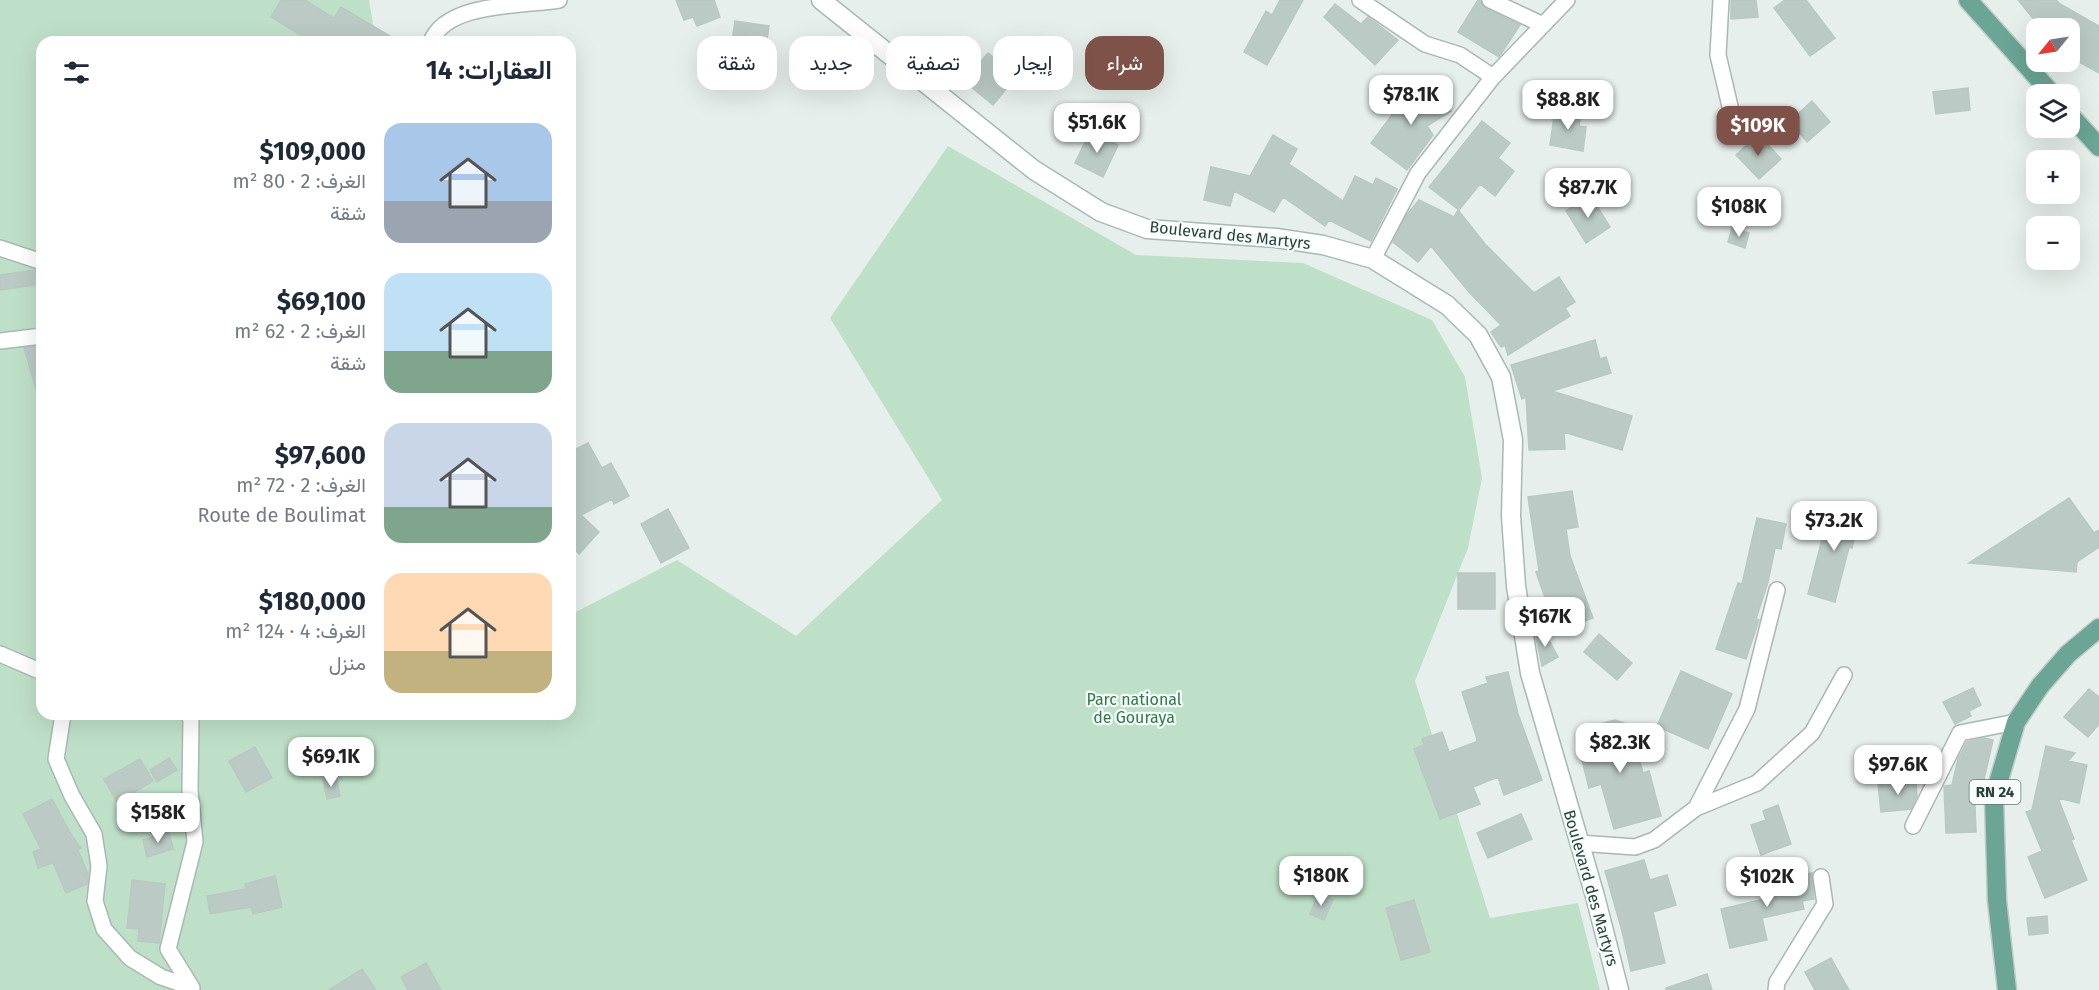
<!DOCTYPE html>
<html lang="ar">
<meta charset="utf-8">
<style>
:root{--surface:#fff;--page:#f2f2f3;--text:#1f2937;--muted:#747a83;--accent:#7f5249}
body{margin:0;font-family:"Fira Sans",Vazirmatn,sans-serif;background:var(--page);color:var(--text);direction:rtl;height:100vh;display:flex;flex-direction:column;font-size:22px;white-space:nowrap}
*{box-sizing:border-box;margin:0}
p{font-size:20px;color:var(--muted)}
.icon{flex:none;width:33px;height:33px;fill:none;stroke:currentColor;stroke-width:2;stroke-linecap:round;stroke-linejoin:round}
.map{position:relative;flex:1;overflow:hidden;direction:ltr}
.sheet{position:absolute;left:36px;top:36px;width:540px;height:684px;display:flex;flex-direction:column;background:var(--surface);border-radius:18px;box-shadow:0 6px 24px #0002;direction:rtl}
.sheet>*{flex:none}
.hud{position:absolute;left:594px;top:36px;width:570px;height:54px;direction:rtl;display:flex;gap:12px}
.needle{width:39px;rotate:240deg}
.fabs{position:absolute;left:2026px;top:18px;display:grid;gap:12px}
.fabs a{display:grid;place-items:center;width:54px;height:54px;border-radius:12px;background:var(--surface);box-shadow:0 6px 24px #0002;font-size:30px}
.price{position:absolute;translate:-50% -51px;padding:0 14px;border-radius:12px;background:#fff;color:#222;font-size:20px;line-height:39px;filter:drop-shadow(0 2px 3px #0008)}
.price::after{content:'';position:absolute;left:50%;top:36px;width:18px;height:14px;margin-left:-9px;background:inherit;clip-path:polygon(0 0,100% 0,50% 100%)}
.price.active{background:var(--accent);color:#fff}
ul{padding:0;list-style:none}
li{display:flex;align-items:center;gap:18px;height:150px;padding:0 24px}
li span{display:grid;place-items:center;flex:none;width:168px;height:120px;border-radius:18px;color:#555}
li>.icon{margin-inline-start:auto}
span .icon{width:72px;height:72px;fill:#fffc;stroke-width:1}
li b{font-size:26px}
h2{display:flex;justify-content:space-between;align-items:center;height:72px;padding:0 24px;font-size:26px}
.pill{padding:0 21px;border-radius:18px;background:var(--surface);box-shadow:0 6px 24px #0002;font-size:21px;line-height:54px}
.pill.active{background:var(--accent);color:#fff}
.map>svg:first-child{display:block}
.green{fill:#bfe0c8}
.building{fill:#bbcac4;stroke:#b8c9c2;stroke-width:1.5}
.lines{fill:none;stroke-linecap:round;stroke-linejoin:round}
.street-casing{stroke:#a8b8b2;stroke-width:18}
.secondary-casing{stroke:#a4bbb3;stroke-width:21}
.primary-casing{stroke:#c2cac8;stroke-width:21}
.street{stroke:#fff;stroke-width:15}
.secondary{stroke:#fff;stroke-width:18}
.primary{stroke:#6aa596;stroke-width:18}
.labels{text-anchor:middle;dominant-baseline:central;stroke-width:4.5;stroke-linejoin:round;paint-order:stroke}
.shield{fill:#f7fbf9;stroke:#637a73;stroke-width:1.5}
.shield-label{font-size:15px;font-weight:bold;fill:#24423a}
.street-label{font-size:16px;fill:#24423a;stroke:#f7fbf9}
.park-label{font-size:16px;fill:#2d7a4b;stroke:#f7fbf9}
</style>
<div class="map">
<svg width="2099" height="990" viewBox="0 0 2099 990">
<rect width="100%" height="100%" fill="#e6efeb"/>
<!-- green -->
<path class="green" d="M0 0H369L376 42H42V714H570V615L677 560 796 636 942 500 830 318 948 146 1136 255 1303 263 1432 320 1465 377 1482 478 1468 548 1415 681 1490 918 1578 903 1600 990H0Z"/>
<!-- building -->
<path class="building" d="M281 0H305L334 18 341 7 400 42H312L271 17Z
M676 0H714L720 17 697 26 693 17 684 20Z
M1280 0H1303L1267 65 1244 52 1266 11 1272 15Z
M1478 0H1480L1486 9 1520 25 1499 57 1458 32Z
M1731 0H1756L1758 17 1731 19Z
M1785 0H1806L1835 38 1810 56 1774 8Z
M2018 0H2056L2060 4 2099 26V73L2070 57V28H2041Z
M1335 4 1361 24 1368 17 1398 40 1375 65 1324 17Z
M735 21 769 26 764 61 730 55Z
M988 53 1017 76 993 105 964 81Z
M1433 83 1451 111 1427 126 1433 135 1407 170 1371 143 1400 104Z
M1968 88 1970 110 1936 114 1933 92Z
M1812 101 1830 122 1807 142 1790 121Z
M1555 110 1581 114 1579 126 1586 127 1583 151 1550 145Z
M1482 121 1510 143 1498 158 1514 171 1495 196 1480 184 1459 210 1429 187Z
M1090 132 1118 145 1103 177 1075 163Z
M1758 134 1781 159 1759 179 1736 155Z
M1273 135 1297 149 1289 164 1343 201 1355 176 1373 185 1376 178 1397 189 1371 241 1329 220 1325 226 1283 197 1274 212 1234 191 1230 206 1204 200 1211 167 1250 176Z
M1590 195 1610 227 1586 243 1566 211Z
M1419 200 1454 217 1458 210 1485 244 1534 293 1559 277 1575 302 1565 308 1570 316 1508 355 1505 345 1501 347 1491 332 1501 325 1469 292 1431 246 1418 262 1393 242 1406 216Z
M1732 228 1749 233 1745 248 1728 242Z
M35 270 42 272V284L0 290V275Z
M1595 340 1600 359 1606 357 1611 373 1552 391 1632 416 1622 450 1564 432 1565 449 1529 450 1526 397 1522 399 1511 365Z
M42 346V395L38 396 24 348Z
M588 443 602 468 611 463 629 496 614 504 612 499 581 515 599 532 579 554 570 545V452Z
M1572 491 1578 527 1566 529 1570 556 1593 618 1557 631 1536 572 1539 571 1528 497Z
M2069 498 2094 533 2099 530V547L2077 562 2076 572 1969 563Z
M1831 504 1860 510 1852 548 1849 547 1835 602 1808 594Z
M668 509 689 548 661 563 641 524Z
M1757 518 1786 524 1781 549 1775 548 1768 582 1756 619 1759 620 1746 659 1716 649 1738 583 1742 584Z
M1458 573H1495V609H1458Z
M1543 629 1558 657 1542 666 1535 633Z
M1599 634 1632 663 1617 680 1584 652Z
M1681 671 1732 694 1708 749 1657 726Z
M1508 672 1518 714 1542 780 1504 795 1498 777 1473 787 1480 804 1440 819 1414 749 1424 745 1422 739 1442 732 1449 752 1476 742 1477 739 1462 692 1488 683 1486 677Z
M1973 688 1981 705 1969 711 1971 716 1955 724 1943 702Z
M2089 689 2099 697V724L2088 737 2064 717Z
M1615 720 1630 725 1643 773 1649 771 1661 816 1614 829 1601 784 1589 788 1580 752 1593 744 1588 727Z
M1984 738 1993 740 1983 784 1974 782 1976 832 1946 833 1944 786 1952 785 1958 759 1967 742Z
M2046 746 2075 753 2068 761 2087 765 2079 803 2058 798 2074 839 2071 840 2087 880 2045 898 2028 857 2042 851 2026 812 2032 810Z
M255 747 272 778 246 792 229 761Z
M169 758 177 770 157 782 150 770Z
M140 759 153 781 117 802 104 779Z
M336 777 340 796 327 799 323 779Z
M1916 780 1917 796 1911 809 1881 812 1878 784Z
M52 799 72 836 81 848 78 850 88 874 85 875 88 876 87 884 66 893 53 863 38 868 33 852 41 849 23 814Z
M1778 805 1791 844 1761 855 1751 825 1766 820 1763 811Z
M1521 814 1532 839 1488 858 1477 833Z
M169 832 173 849 147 857 143 840Z
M1644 860 1650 880 1667 875 1676 905 1653 912 1665 963 1631 971 1622 931 1605 871Z
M1788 873 1789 878 1812 873 1814 899 1802 901 1804 909 1762 918 1767 940 1730 948 1721 909 1769 898 1765 878Z
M275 876 282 907 253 914 251 907 210 914 207 896 246 889 245 884Z
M132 880 165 884 159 943 138 941 139 929 127 928Z
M1318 894 1333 900 1324 920 1310 914Z
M1414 900 1430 952 1401 960 1386 908Z
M2047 916 2048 933 2029 935 2027 918Z
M1831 958 1849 990H1815L1805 972Z
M426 963 441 990H408L401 977Z
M362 969 376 990H329Z
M1707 974 1712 990H1666V988Z"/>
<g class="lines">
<!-- street casing -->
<g class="street-casing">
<path id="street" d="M1360 0 1425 44 1460 55 1493 77
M1490 0 1543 25
M1721 0 1718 55 1732 115
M431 42C446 2 523 6 559 0
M0 248 42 262
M1369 259H1373L1418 173 1493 77 1567 0
M0 341 42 336
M0 654 42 672
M63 714 56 759 72 796 94 834 99 866 95 901 104 929 130 958 161 977 191 987
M189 714 191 721 190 790 195 842 168 949 192 988
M1696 808 1747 709 1777 590
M1913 826 1960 733 2016 722
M1579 843 1635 847 1654 840 1696 808 1757 783 1812 733 1844 675
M1776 990 1777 982 1825 904 1821 877"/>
</g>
<!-- secondary casing -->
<g class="secondary-casing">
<path id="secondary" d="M821 0 1034 170 1101 212 1147 229 1276 238 1323 245 1373 259 1447 305 1478 335 1501 377 1513 440 1511 516 1516 586 1530 673 1595 896 1619 990"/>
</g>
<!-- primary casing -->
<g class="primary-casing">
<path id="primary" d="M1968 0 2052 94
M2070 115 2099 147
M2007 990 1997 900 1994 797 2016 722 2040 686 2068 654 2099 628"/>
</g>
<!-- street -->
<use href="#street" class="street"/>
<!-- secondary -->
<use href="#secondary" class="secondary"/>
<!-- primary -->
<use href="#primary" class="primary"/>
</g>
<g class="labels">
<!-- shield labels -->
<rect class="shield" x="1969.5" y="780" width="51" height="24" rx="4.5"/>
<g class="shield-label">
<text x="1995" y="792">RN 24</text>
</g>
<!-- street labels -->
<g class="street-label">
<text transform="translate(1230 235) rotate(6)">Boulevard des Martyrs</text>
<text transform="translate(1591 888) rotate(74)">Boulevard des Martyrs</text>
</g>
<!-- park labels -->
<g class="park-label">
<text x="1134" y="699">Parc national<tspan x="1134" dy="18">de Gouraya</tspan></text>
</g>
</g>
</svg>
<div class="fabs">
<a><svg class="needle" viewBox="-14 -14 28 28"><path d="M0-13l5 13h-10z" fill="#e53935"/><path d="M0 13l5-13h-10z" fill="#747a83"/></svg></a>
<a><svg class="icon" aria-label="layers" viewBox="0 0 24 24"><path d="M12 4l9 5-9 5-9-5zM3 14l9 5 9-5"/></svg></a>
<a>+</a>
<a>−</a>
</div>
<b class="price" style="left:1411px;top:126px">$78.1K</b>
<b class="price" style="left:1568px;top:131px">$88.8K</b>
<b class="price" style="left:1097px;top:154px">$51.6K</b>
<b class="price active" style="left:1758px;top:157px">$109K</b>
<b class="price" style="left:1588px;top:219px">$87.7K</b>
<b class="price" style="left:1739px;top:238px">$108K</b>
<b class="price" style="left:1834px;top:552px">$73.2K</b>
<b class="price" style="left:1545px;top:648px">$167K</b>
<b class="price" style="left:1620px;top:774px">$82.3K</b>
<b class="price" style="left:331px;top:788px">$69.1K</b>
<b class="price" style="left:1898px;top:796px">$97.6K</b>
<b class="price" style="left:158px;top:844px">$158K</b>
<b class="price" style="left:1321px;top:907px">$180K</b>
<b class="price" style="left:1767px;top:908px">$102K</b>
<div class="hud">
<a class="pill active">شراء</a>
<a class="pill">إيجار</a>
<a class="pill">تصفية</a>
<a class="pill">جديد</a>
<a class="pill">شقة</a>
</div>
<section class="sheet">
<h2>العقارات: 14<svg class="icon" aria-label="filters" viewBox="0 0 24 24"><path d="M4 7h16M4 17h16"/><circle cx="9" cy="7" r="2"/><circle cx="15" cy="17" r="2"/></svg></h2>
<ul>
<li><span style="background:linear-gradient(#a9c7e8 65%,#9aa5b1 0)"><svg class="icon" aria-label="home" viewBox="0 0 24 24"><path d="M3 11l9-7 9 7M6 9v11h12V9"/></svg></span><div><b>$109,000</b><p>الغرف: 2 · 80 m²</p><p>شقة</p></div></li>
<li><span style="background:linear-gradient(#bfe0f5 65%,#7fa58c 0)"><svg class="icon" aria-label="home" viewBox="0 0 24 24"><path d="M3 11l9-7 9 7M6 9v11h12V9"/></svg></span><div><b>$69,100</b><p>الغرف: 2 · 62 m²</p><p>شقة</p></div></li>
<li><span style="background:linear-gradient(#c9d6e8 70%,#7fa58c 0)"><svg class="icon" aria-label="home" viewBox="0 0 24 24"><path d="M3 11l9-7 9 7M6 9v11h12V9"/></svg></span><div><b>$97,600</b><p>الغرف: 2 · 72 m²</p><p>Route de Boulimat</p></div></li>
<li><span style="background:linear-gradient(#ffd9b3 65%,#c2b280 0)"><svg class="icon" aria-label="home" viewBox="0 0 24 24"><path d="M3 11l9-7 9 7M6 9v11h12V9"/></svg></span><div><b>$180,000</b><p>الغرف: 4 · 124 m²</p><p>منزل</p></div></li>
</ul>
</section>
</div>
